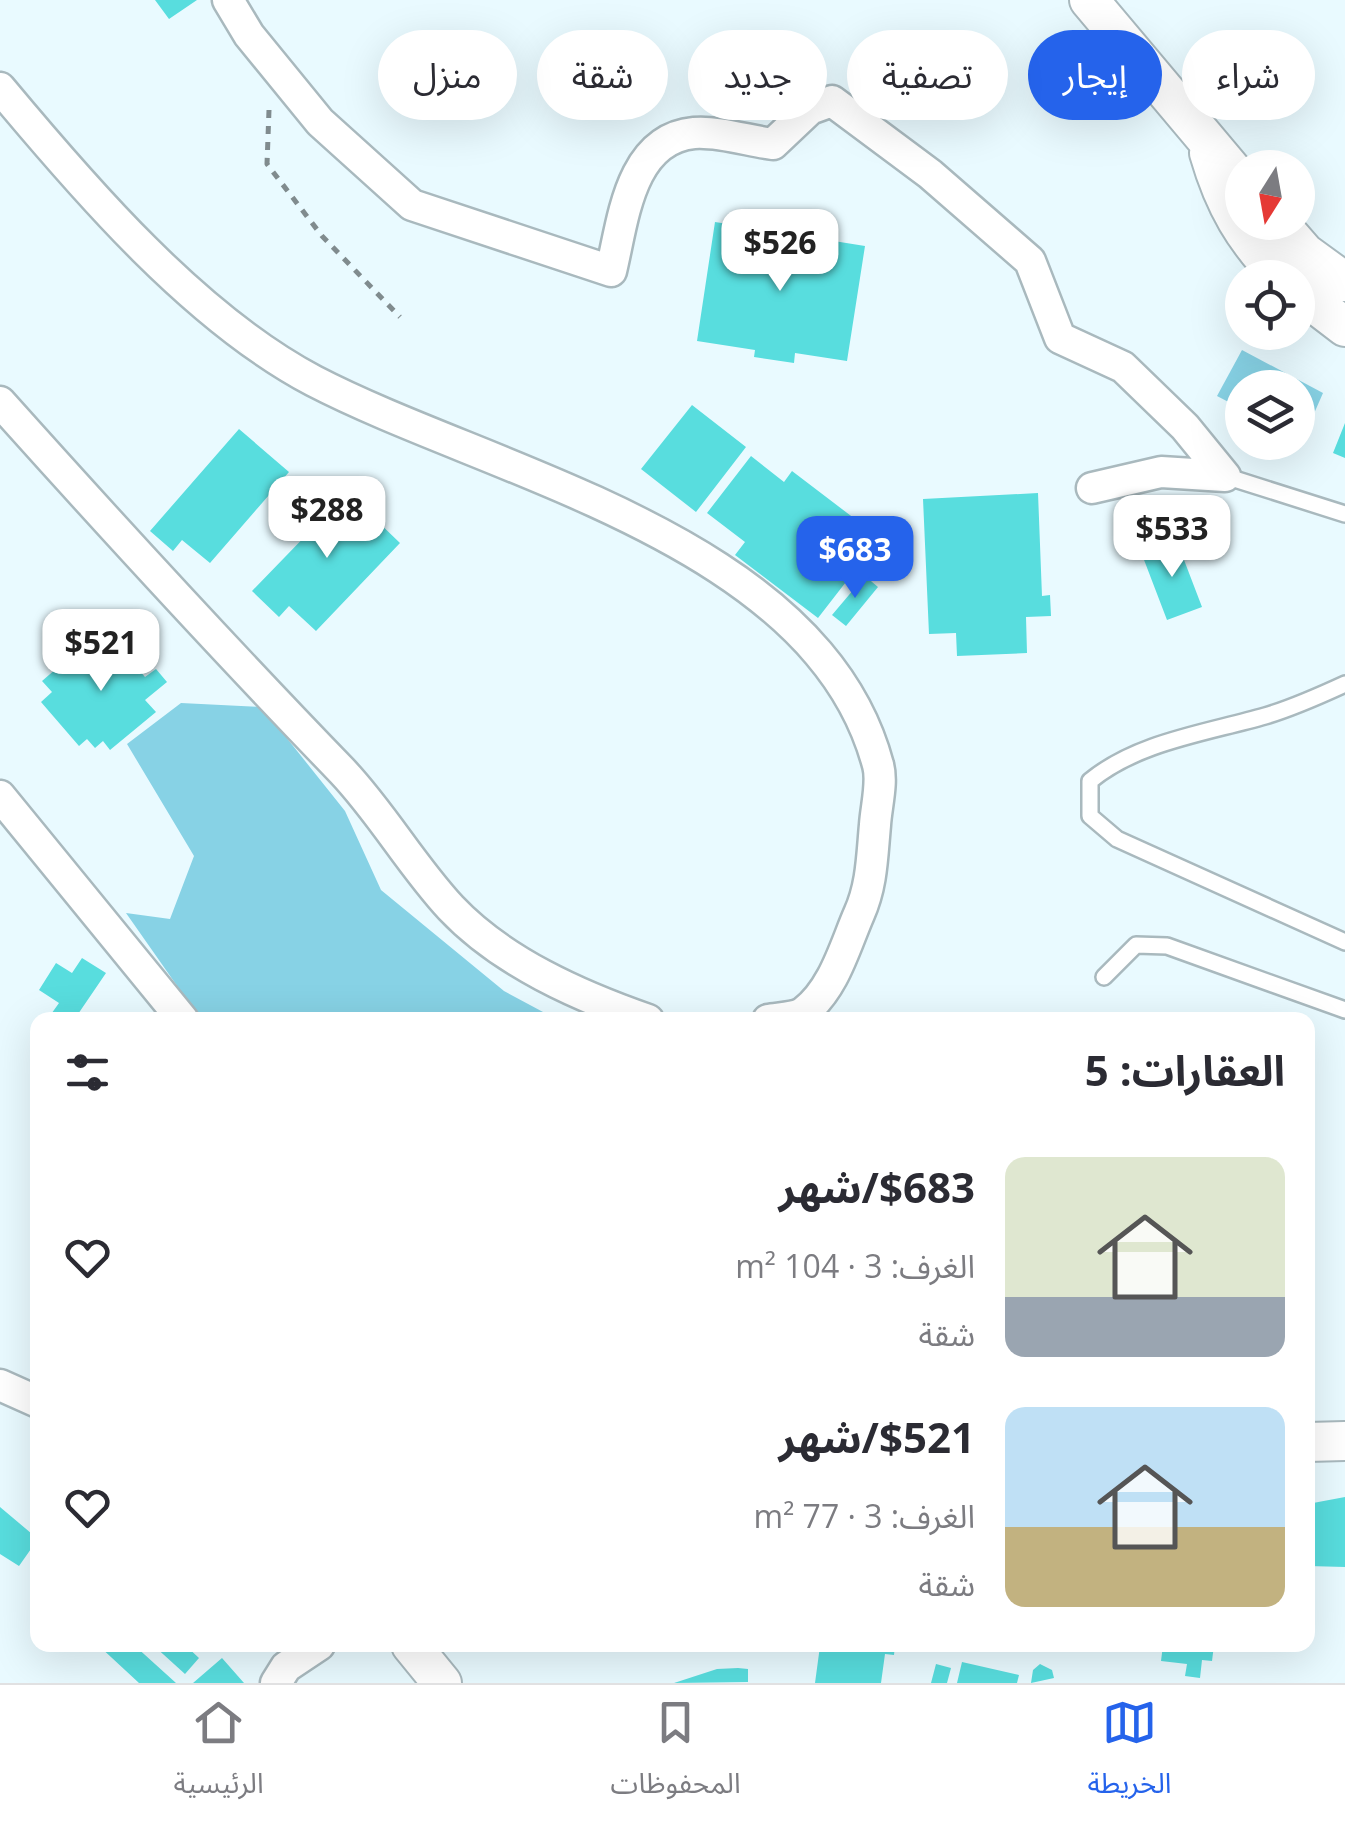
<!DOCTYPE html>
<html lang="ar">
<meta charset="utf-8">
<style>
:root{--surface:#fff;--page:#f7f7f7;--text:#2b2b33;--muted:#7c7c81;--line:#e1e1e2;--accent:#2563eb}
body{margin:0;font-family:"Open Sans","Noto Sans Arabic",sans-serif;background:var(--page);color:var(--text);direction:rtl;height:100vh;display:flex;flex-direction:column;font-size:38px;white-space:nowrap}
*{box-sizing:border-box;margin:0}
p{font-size:32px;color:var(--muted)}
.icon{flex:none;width:55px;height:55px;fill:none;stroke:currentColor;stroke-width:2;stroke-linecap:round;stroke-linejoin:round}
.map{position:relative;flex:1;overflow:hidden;direction:ltr}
.panel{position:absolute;left:30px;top:1012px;width:1285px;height:640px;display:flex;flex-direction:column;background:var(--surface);border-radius:20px;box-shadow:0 10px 40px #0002;direction:rtl}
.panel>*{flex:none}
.banner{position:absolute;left:30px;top:30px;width:1285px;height:90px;direction:rtl;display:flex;gap:20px}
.needle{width:65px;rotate:191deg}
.controls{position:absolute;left:1225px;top:150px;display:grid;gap:20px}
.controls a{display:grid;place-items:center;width:90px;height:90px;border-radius:50%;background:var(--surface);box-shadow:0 10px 40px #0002;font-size:50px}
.price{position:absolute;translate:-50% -85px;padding:0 22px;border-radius:20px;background:#fff;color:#222;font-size:32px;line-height:65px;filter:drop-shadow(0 2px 5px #0008)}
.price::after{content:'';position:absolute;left:50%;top:60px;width:30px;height:22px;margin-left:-15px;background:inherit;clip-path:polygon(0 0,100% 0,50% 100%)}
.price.on{background:var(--accent);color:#fff}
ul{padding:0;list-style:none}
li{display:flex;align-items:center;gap:30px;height:250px;padding:0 30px}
li span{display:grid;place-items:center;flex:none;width:280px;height:200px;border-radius:20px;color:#555}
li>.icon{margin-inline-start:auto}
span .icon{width:120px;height:120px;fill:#fffc;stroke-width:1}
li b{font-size:42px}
h2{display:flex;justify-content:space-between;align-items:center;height:120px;padding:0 30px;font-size:42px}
.pill{padding:0 35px;border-radius:45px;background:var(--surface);box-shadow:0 10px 40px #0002;font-size:35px;line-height:90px}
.pill.on{background:var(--accent);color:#fff}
.tab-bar{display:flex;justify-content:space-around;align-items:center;height:140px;border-top:2px solid var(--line);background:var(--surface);font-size:28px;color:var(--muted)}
.tab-bar a{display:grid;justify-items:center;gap:5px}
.tab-bar .on{color:var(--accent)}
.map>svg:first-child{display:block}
.green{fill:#87d2e5}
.building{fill:#58ddde}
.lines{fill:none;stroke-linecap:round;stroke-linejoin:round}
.service-casing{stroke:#a9b9be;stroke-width:20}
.minor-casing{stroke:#a9b9be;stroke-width:35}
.tertiary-casing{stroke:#a9b9be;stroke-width:42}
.path{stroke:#808b8e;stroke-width:5;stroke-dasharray:8 8;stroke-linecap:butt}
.service{stroke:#fff;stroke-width:15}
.minor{stroke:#fff;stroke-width:30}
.tertiary{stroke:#fff;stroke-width:38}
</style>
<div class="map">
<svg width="1345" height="1683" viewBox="0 0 1345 1683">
<rect width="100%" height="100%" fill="#e9faff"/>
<!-- green -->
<path class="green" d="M1242 350 1323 393 1302 441 1298 439V388H1242V409L1217 396Z
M181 703 262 707 345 811 381 890 504 991 558 1020H201L126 913 170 919 194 856 127 744Z"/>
<!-- building -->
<path class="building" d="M155 0H197L169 19Z
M715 222 865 246 847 361 795 353 794 363 754 357 755 350 697 341Z
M692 405 746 447 696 512 641 469Z
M1345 423V458L1333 453Z
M239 429 289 472 210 563 182 540 173 551 150 531Z
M751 456 784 482 792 471 880 538 818 618 735 555 745 542 707 513Z
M347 492 400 543 316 631 289 606 279 617 252 591 315 526 300 512 316 495 330 509Z
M1038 493 1042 596 1050 595 1051 616 1026 617 1027 653 957 656 956 633 929 634 923 499Z
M1176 539 1202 607 1167 620 1141 552Z
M865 576 878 587 846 626 832 615Z
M110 636 145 677 156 669 167 682 145 700 156 712 110 750 103 741 95 748 87 739 79 746 41 702 52 692 42 681 93 637 100 644Z
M82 958 106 973 74 1020H54L49 1017 59 1003 39 990 56 963 72 973Z
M1345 1497V1567L1308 1566 1313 1503Z
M0 1507 38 1539 19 1566 0 1554Z
M98 1645H134L176 1683H139Z
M153 1645H185L199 1658 185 1674Z
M895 1645 894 1655 885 1654 881 1683H815L820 1646Z
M1163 1645H1214L1212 1661 1202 1660 1200 1678 1185 1676 1187 1664 1161 1661Z
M222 1658 244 1683H193Z
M962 1662 1019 1675 1017 1683H957Z
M936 1664 951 1668 947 1683H931Z
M1040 1664 1052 1670 1054 1678 1031 1683 1033 1670Z
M738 1668 748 1669V1682L674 1683 717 1669Z"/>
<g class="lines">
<!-- service casing -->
<g class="service-casing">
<path id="service" d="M1225 476 1345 514
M1345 684C1319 696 1292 708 1265 716 1206 733 1137 742 1090 781V816L1117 839 1345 942
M1104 977 1136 945 1167 946 1345 1010"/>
</g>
<!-- minor casing -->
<g class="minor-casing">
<path id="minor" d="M228 0 249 35 320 122 412 205 611 271C623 222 629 139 694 133 719 131 749 141 773 144L810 109 832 101 930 174 1030 261 1060 338 1123 367 1185 427 1225 476
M0 88C85 190 196 319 314 381 493 474 818 540 878 765 883 782 876 807 875 825 872 857 872 885 859 914 845 946 834 989 804 1012 796 1018 779 1018 768 1020
M0 402C112 527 225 650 342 771 382 813 411 865 451 908 502 962 579 996 648 1020
M1092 488 1161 472 1225 476
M0 796 183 1020
M0 1385 38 1402
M276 1683 286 1667 319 1645"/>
</g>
<!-- tertiary casing -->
<g class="tertiary-casing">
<path id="tertiary" d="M1089 0 1242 182
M1209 153C1224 205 1244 239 1282 278
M1278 222 1305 253 1345 282
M1298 291 1345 327
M1308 1442 1345 1441
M411 1645 442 1683"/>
</g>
<!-- path -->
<path class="path" d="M269 110 267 164 322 236 400 317"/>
<!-- service -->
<use href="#service" class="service"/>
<!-- minor -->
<use href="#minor" class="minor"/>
<!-- tertiary -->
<use href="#tertiary" class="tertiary"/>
</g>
</svg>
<div class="controls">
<a><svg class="needle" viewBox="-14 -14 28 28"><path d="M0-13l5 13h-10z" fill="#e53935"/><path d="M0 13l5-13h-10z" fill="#7c7c81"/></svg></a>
<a><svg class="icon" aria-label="locate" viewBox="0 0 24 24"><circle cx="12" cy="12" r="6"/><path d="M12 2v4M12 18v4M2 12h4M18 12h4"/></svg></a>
<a><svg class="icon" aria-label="layers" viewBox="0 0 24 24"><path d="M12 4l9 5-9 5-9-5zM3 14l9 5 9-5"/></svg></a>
</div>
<b class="price" style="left:780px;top:294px">$526</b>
<b class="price" style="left:327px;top:561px">$288</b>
<b class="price" style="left:1172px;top:580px">$533</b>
<b class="price on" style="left:855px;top:601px">$683</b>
<b class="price" style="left:101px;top:694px">$521</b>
<div class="banner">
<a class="pill">شراء</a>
<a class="pill on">إيجار</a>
<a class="pill">تصفية</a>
<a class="pill">جديد</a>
<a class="pill">شقة</a>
<a class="pill">منزل</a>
</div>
<section class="panel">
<h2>العقارات: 5<svg class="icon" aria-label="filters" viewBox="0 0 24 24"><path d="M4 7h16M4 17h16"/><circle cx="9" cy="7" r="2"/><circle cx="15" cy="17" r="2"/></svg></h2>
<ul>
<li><span style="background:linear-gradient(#dfe7d0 70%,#9aa5b1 0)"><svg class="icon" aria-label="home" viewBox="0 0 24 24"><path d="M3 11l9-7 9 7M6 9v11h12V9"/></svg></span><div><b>$683/شهر</b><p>الغرف: 3 · 104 m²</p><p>شقة</p></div><svg class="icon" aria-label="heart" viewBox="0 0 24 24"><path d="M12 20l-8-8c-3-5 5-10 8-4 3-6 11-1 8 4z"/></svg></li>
<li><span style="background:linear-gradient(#bfe0f5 60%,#c2b280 0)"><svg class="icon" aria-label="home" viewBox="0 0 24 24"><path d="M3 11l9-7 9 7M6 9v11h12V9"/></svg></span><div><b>$521/شهر</b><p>الغرف: 3 · 77 m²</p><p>شقة</p></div><svg class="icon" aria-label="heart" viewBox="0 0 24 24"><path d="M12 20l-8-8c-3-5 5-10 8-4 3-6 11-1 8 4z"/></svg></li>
</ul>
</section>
</div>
<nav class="tab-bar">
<a class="on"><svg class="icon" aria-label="map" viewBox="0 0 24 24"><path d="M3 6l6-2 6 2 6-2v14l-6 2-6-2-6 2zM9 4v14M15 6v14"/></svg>الخريطة</a>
<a><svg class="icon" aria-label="saved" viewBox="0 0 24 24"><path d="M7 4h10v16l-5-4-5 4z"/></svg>المحفوظات</a>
<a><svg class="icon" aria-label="home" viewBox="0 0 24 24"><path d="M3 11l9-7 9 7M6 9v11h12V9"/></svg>الرئيسية</a>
</nav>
